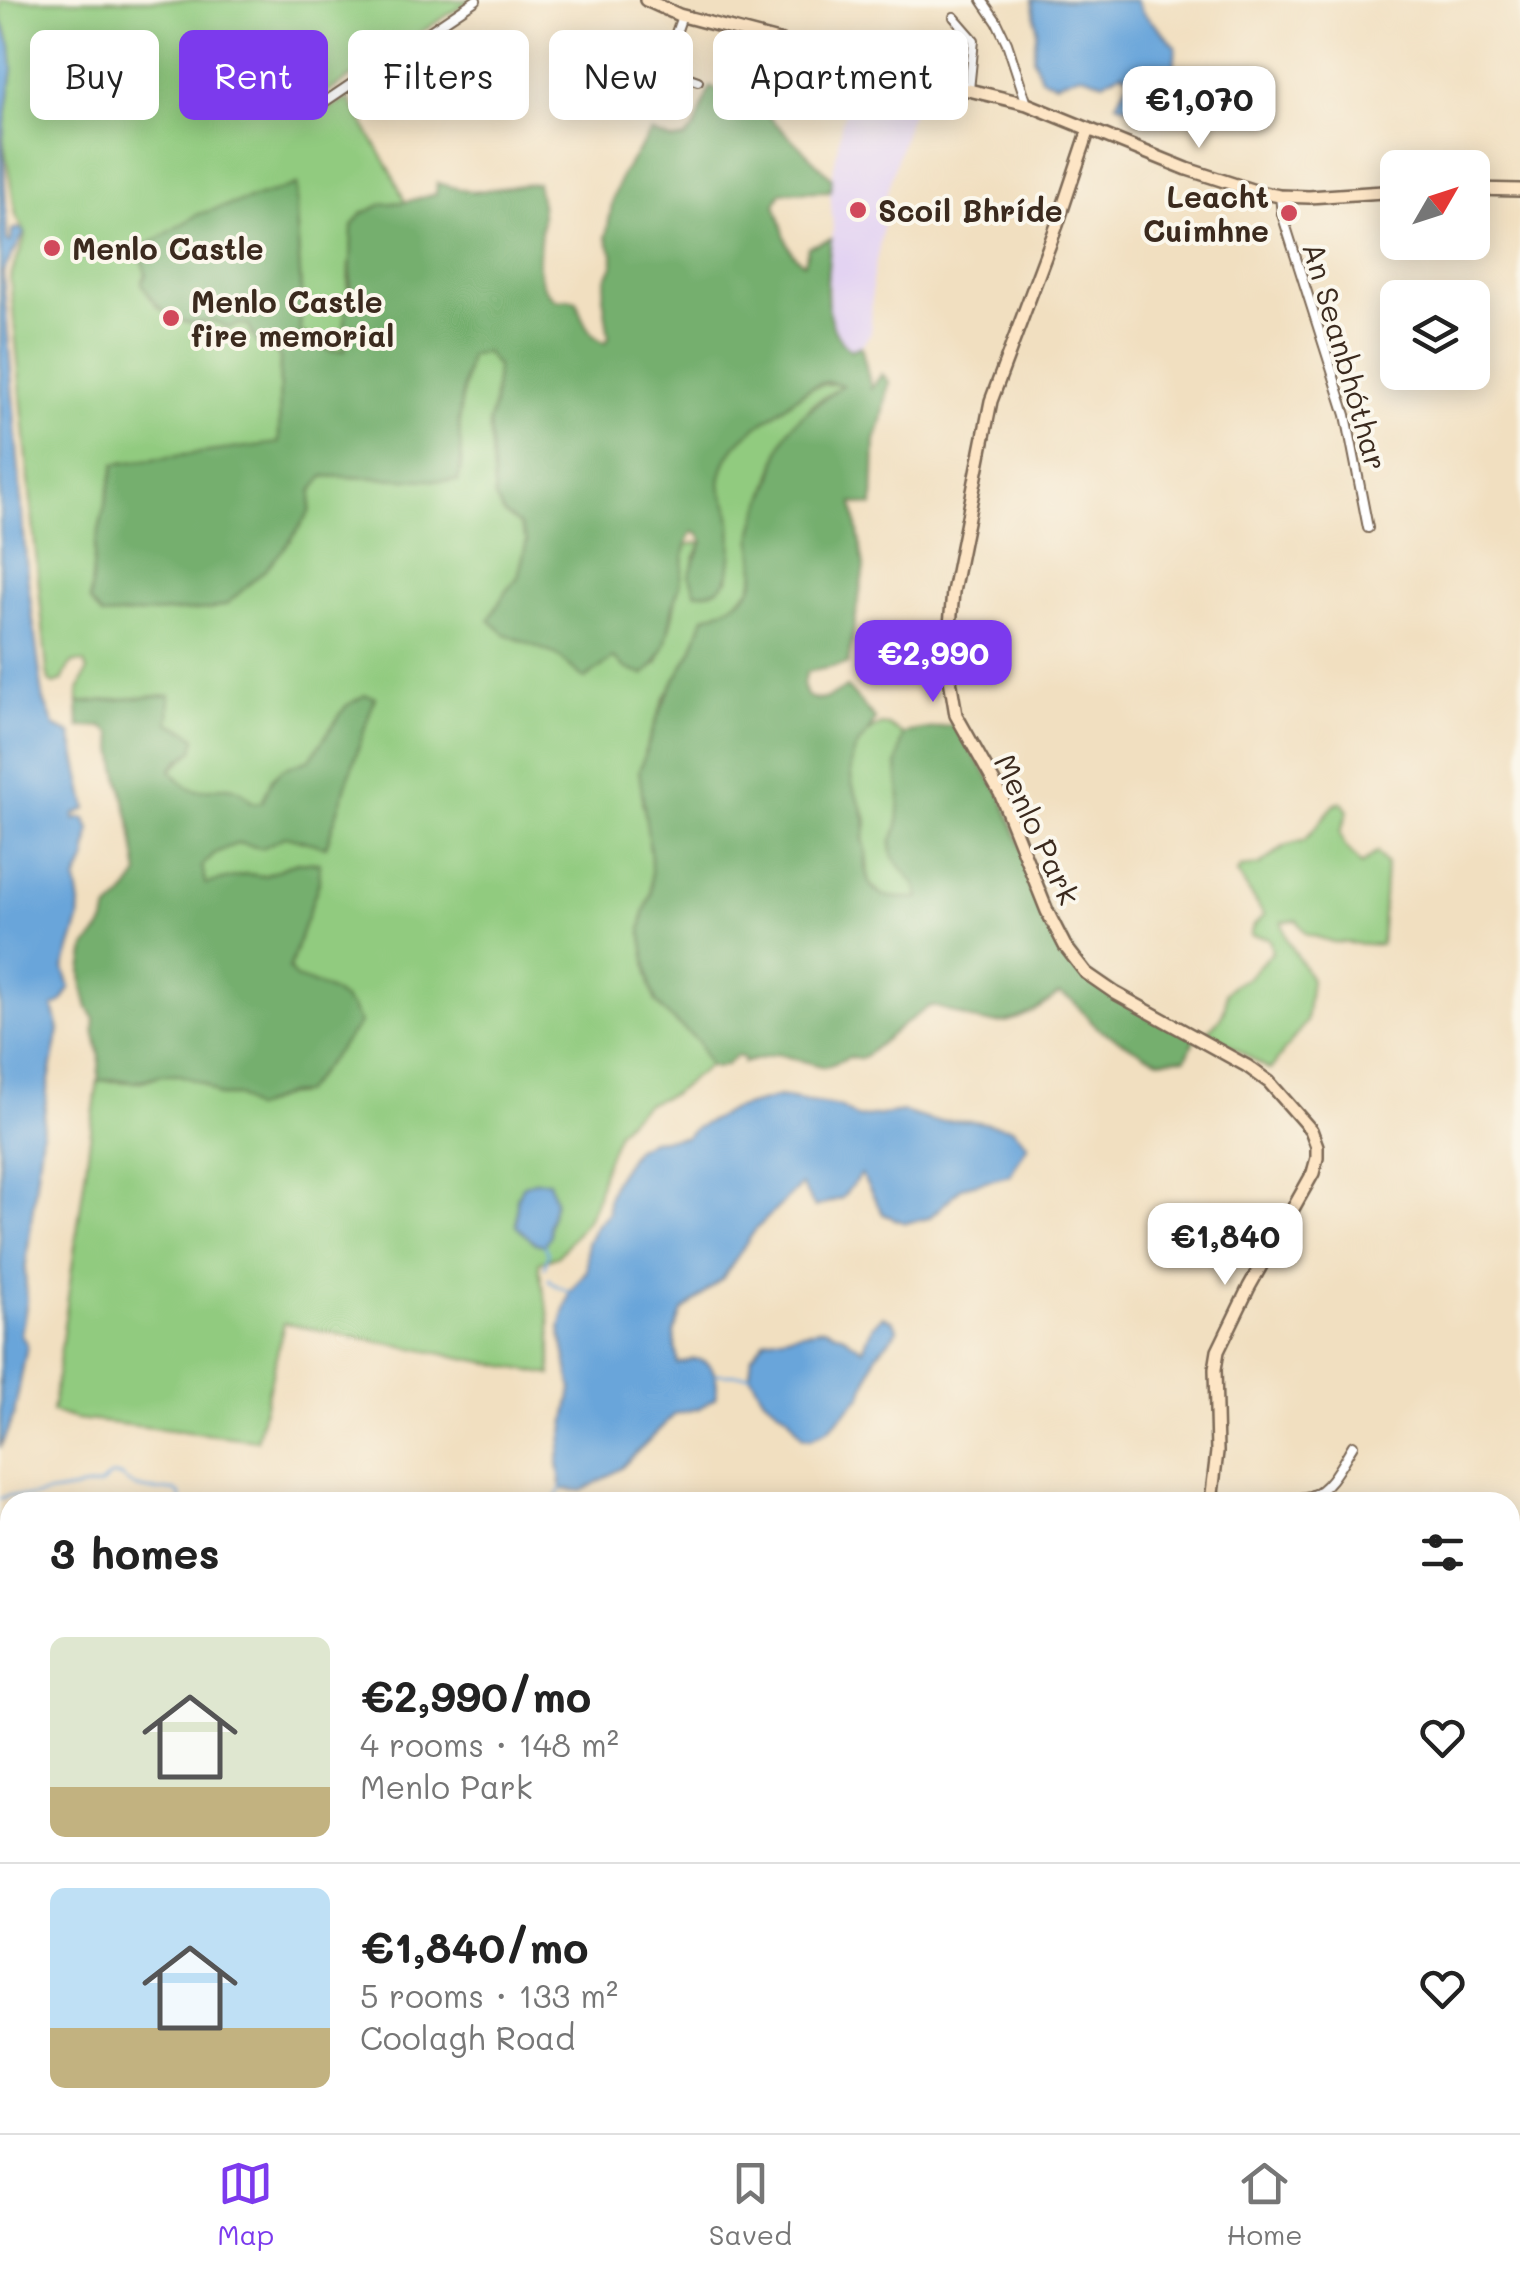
<!DOCTYPE html>
<meta charset="utf-8">
<style>
:root{--surface:#fff;--page:#f6f6f6;--text:#222;--muted:#767676;--line:#e0e0e0;--accent:#7c3aed}
body{margin:0;font-family:Mali,sans-serif;background:var(--page);color:var(--text);height:100vh;display:flex;flex-direction:column;font-size:38px;white-space:nowrap}
*{box-sizing:border-box;margin:0}
p{font-size:32px;color:var(--muted)}
.icon{flex:none;width:55px;height:55px;fill:none;stroke:currentColor;stroke-width:2;stroke-linecap:round;stroke-linejoin:round}
.map{position:relative;flex:1;overflow:hidden}
.side{position:absolute;left:0px;top:1492px;width:1520px;height:642px;display:flex;flex-direction:column;background:var(--surface);border-radius:30px 30px 0 0;box-shadow:0 5px 25px #0003}
.side>*{flex:none}
.top-card{position:absolute;left:30px;top:30px;width:1000px;height:90px;display:flex;gap:20px}
.needle{width:65px;rotate:51deg}
.tools{position:absolute;left:1380px;top:150px;display:grid;gap:20px}
.tools a{display:grid;place-items:center;width:110px;height:110px;border-radius:15px;background:var(--surface);box-shadow:0 5px 25px #0003;font-size:50px}
.price{position:absolute;translate:-50% -85px;padding:0 22px;border-radius:20px;background:#fff;color:#222;font-size:32px;line-height:65px;filter:drop-shadow(0 2px 5px #0008)}
.price::after{content:'';position:absolute;left:50%;top:60px;width:30px;height:22px;margin-left:-15px;background:inherit;clip-path:polygon(0 0,100% 0,50% 100%)}
.price.active{background:var(--accent);color:#fff}
ul{padding:0;list-style:none}
li{display:flex;align-items:center;gap:30px;height:250px;padding:0 50px}
li+li{border-top:2px solid var(--line)}
li span{display:grid;place-items:center;flex:none;width:280px;height:200px;border-radius:15px;color:#555}
li>.icon{margin-inline-start:auto}
span .icon{width:120px;height:120px;fill:#fffc;stroke-width:1}
li b{font-size:42px}
h2{display:flex;justify-content:space-between;align-items:center;height:120px;padding:0 50px;font-size:42px}
.tag{padding:0 35px;border-radius:15px;background:var(--surface);box-shadow:0 5px 25px #0003;font-size:35px;line-height:90px}
.tag.active{background:var(--accent);color:#fff}
.dock{display:flex;justify-content:space-around;align-items:center;height:140px;border-top:2px solid var(--line);background:var(--surface);font-size:28px;color:var(--muted)}
.dock a{display:grid;justify-items:center;gap:5px}
.dock .active{color:var(--accent)}
.map>svg:first-child{display:block}
.built{fill:#e3d3f2}
.green{fill:#91cb7f;stroke:#667a4e;stroke-width:2.5;fill-rule:evenodd}
.forest{fill:#74af6e;stroke:#586c46;stroke-width:2.5}
.water{fill:#69a5da;stroke:#52687c;stroke-width:2.5}
.lines{fill:none;stroke-linecap:round;stroke-linejoin:round}
.stream{stroke:#69a5da;stroke-width:2.5}
.street-casing{stroke:#7b6957;stroke-width:12}
.secondary-casing{stroke:#7b6957;stroke-width:16}
.street{stroke:#fff;stroke-width:8}
.secondary{stroke:#fde5c5;stroke-width:11}
.poi-dot{fill:#d1495b;stroke:#fbf7ec;stroke-width:4}
.labels{text-anchor:middle;dominant-baseline:central;stroke-width:8;stroke-linejoin:round;paint-order:stroke}
.poi-label{font-size:30px;font-weight:bold;fill:#3b2a1e;stroke:#fbf7ec;text-anchor:start}
.street-label{font-size:30px;fill:#3b2a1e;stroke:#fbf7ec}
</style>
<div class="map">
<svg width="1520" height="2133" viewBox="0 0 1520 2133">
<rect width="100%" height="100%" fill="#fbf7ec"/>
<filter id="ink" filterUnits="userSpaceOnUse"><feTurbulence type="fractalNoise" baseFrequency=".01" numOctaves="2"/><feDisplacementMap in="SourceGraphic" scale="20" xChannelSelector="R" yChannelSelector="G"/><feConvolveMatrix kernelMatrix="1 2 1 2 8 2 1 2 1" color-interpolation-filters="sRGB"/></filter>
<filter id="wash" filterUnits="userSpaceOnUse"><feTurbulence type="fractalNoise" baseFrequency=".0048" numOctaves="4" result="noise"/><feDisplacementMap in="SourceGraphic" scale="40" xChannelSelector="R" yChannelSelector="G"/><feGaussianBlur stdDeviation="2.25" result="paint"/><feColorMatrix in="noise" values="0 0 0 0 0 0 0 0 0 0 0 0 0 0 0 0 0 1.4 0 .05"/><feComposite in="paint" operator="in"/></filter>
<g filter="url(#wash)">
<rect width="100%" height="100%" fill="#f1dfc0"/>
<!-- built -->
<path class="built" d="M866 70 920 84 885 198 884 222 872 281 871 333 861 346 852 350 837 336 829 315 828 266 833 228 830 191 842 121 854 91Z"/>
<!-- green -->
<path class="green" d="M0 0H471L309 104 317 114 349 99 391 171 405 202 383 204 349 264 345 350 330 351 300 331 301 290 296 214V185L144 265 156 306C168 312 179 322 193 324 201 324 209 319 217 322 228 327 228 330 239 324L249 326 251 335 273 349 280 357 279 444 115 464 95 547 90 601 102 616 210 609 227 604 310 511 312 491 324 476 458 481 460 410 469 355 486 352 497 365 494 404 489 422 495 498 504 514 520 525 527 541 518 577 506 591 505 634 557 655 585 679 613 658 627 669 657 664C674 626 678 585 685 545L703 542 694 558 728 580C731 559 732 538 729 517 728 507 723 503 721 495 716 478 726 456 737 444 749 430 766 420 781 409 803 393 815 380 844 385L813 404 781 447 753 533 755 572 751 588 738 600 722 610 704 617 692 651 664 699 644 753 642 803 648 821 652 877 651 895 644 913 641 931 650 984 668 1016 698 1041 709 1066 672 1094 646 1104 631 1116 618 1131 604 1167 595 1203 587 1220 558 1256 539 1262C539 1282 547 1298 549 1318 552 1337 551 1356 551 1375L284 1323 257 1440 76 1419 52 1412 98 1081C112 1080 124 1083 138 1082 146 1081 153 1077 161 1075 184 1071 203 1081 219 1096H238L253 1109 286 1094 297 1095 313 983 295 978 289 969 319 882 297 862 264 876 246 874 205 885 202 866 215 853 238 843 262 848 325 739 310 760 284 768 262 802 253 803C248 799 245 794 240 791 214 776 200 810 171 770L193 750 189 732 169 723V695L78 703V693L87 671 84 663 74 662 68 668 62 681 54 684 49 681 47 671 10 278 26 235 16 215 3 138 13 69 11 45 0 16ZM517 1198 555 1200 549 1225 518 1213Z
M881 725 890 726 903 735 897 765 901 802 898 826 891 843 892 853 893 857 903 866 916 886 919 898H887L869 884C867 874 868 863 867 853 865 842 863 848 864 837 864 827 867 832 867 822 866 810 858 802 854 792 842 766 856 736 881 725Z
M1342 802 1348 811 1340 833 1344 844 1361 865 1377 852 1386 864 1381 945 1333 942 1306 934 1297 920 1282 922 1287 939 1311 979 1306 1022 1270 1070 1208 1031C1221 1019 1227 1011 1226 992L1233 985 1247 978 1272 952 1269 938 1251 935 1254 925 1264 915 1237 873 1240 868 1260 865 1285 846 1305 840 1335 804Z
M6 1999 10 2002V2125H20L15 2127 16 2133H0V2000Z"/>
<!-- forest -->
<path class="forest" d="M710 87 757 105 832 178 830 191 781 192 775 205C784 225 784 255 805 263L808 247 831 239C828 267 822 305 835 331 839 339 845 344 851 350L861 346 871 388 882 374 889 382 882 421 875 440 873 506 853 503 864 567 848 664 807 672 803 685 807 696C823 705 832 695 847 687L875 719C868 740 852 741 851 769 849 798 874 810 863 840 867 850 866 853 866 864 865 898 891 900 919 898L916 886 893 857 891 843 898 826 900 797 897 765 903 735 909 732 953 725 1000 793 1047 911 1086 973 1196 1037 1186 1058 1159 1060 1145 1054 1097 1028 1073 1001 1059 994C1036 1012 1007 1029 977 1021 961 1016 947 1008 930 1006L903 1025 865 1056 858 1059 849 1057 825 1067 777 1054 743 1063 744 1058 736 1056 726 1065 716 1068 709 1066 698 1041 668 1016 656 1002 650 984 641 931 644 913 651 895V858L639 771 658 716 673 683 692 651 704 617C720 611 742 603 751 588 760 572 751 551 753 534 755 515 765 499 771 482 777 465 778 446 789 430 803 410 826 400 842 385 837 384 832 382 827 382 811 383 793 400 780 410 758 426 730 442 723 470 717 489 722 491 728 507 733 522 734 571 724 583 716 592 708 592 696 593L689 575 703 542 699 534 692 532C683 548 684 561 681 579 680 587 676 595 674 602 667 633 669 653 644 675L627 669 613 658 585 679 557 655 505 634 489 620 506 591 518 577 527 541 520 525 504 514 495 498 489 422 494 404 497 366 485 352 469 356C465 378 459 400 459 423 459 446 465 457 458 481L324 476 312 491 310 511 290 541 266 569 227 604 211 609 102 616 90 601 95 547 115 464 279 443 280 357 273 349H264L256 343 249 326 239 324C225 331 229 327 217 322 208 319 200 324 192 323 169 320 151 302 142 283L146 274 139 250 199 214 297 185 296 214 301 290 300 331 330 351 345 350V314L350 294 352 226 361 214 383 204 405 202 436 194 437 183 472 192 537 183C539 194 542 205 542 216 542 245 528 282 557 300L568 299 577 301C581 318 589 337 606 343L609 337 603 296 606 279 613 266V254L606 237 613 199 622 174 651 132 672 140 685 138 695 128Z
M170 695 169 723 189 732 196 738 193 750 178 761 171 770C199 810 215 776 240 791 245 794 249 799 253 803L262 802 272 779 284 768 310 759 346 706 365 695 375 697 326 847 286 836 262 848 238 843 215 853 202 866 206 884 246 874 264 876 297 862 319 863V882L289 969 296 978C323 985 348 995 360 1023L303 1093 286 1094 253 1109 238 1096H219L205 1084 180 1075H161L134 1082 116 1079 98 1081 100 1057 94 1030 95 1019 88 1008 83 988 82 971 86 947 100 931 105 922 107 912 124 896 139 875 132 829 117 768 112 734 103 727H79L78 703Z"/>
<!-- water -->
<path class="water" d="M1032 0H1136L1142 12 1176 46 1173 82 1144 81 1140 103 1128 107 1116 103 1131 78 1122 72 1103 82 1080 74 1056 83 1041 78 1033 58 1037 28Z
M0 16 11 45 13 69 3 138 7 241 11 242 12 230 18 228 25 232 3 272 27 574 43 698 55 727 71 734 87 809 75 814V820L81 818 86 819 90 830 86 859 76 881 80 905 79 921 64 968 70 988 61 1003 53 1007 59 1030 47 1091 25 1272 27 1301 21 1334 27 1345 14 1415 0 1448Z
M779 1097 840 1107 857 1118 904 1112 932 1121H973L1012 1128 1028 1144 1010 1175 962 1187 929 1218 905 1223 883 1214 861 1174 842 1198 815 1207 801 1185 755 1230 723 1278 682 1312 674 1333 678 1364C679 1364 693 1359 694 1359 715 1360 720 1382 715 1398L699 1408 675 1414 621 1468 582 1491 562 1489 558 1463 572 1389 560 1328 570 1292 587 1270V1243L595 1227 608 1213V1199L614 1181 635 1149 651 1140 686 1137 694 1129 733 1109Z
M534 1181H549L555 1200 549 1225 550 1236 544 1245 535 1243 516 1226 517 1198 522 1186Z
M883 1316 893 1321 898 1330 876 1355 862 1395 829 1429 811 1438 803 1437 788 1416 764 1398 750 1375 752 1356 766 1339 824 1328 844 1336 863 1349 873 1325Z"/>
<g class="lines">
<!-- stream -->
<path class="stream" d="M544 1245 548 1254 545 1267
M549 1279 550 1282 571 1293
M717 1374 750 1375
M0 1499 8 1495 28 1497 100 1485 110 1476H120C137 1492 153 1492 175 1490L181 1495V1502
M554 1502 563 1486"/>
</g>
</g>
<g filter="url(#ink)">
<g class="lines">
<!-- street casing -->
<g class="street-casing">
<path id="street" d="M982 0 997 22 1007 43 1027 104
M682 16 667 58C675 73 683 76 698 81
M954 17 974 40 969 90
M317 107 476 0
M1280 196 1282 214 1346 415 1368 528
M1252 1502C1271 1498 1294 1501 1310 1496 1330 1490 1343 1461 1353 1445
M807 2133 810 2125
M957 2133 960 2125
M975 2133 976 2125"/>
</g>
<!-- secondary casing -->
<g class="secondary-casing">
<path id="secondary" d="M646 0 679 15 927 80 1027 104 1187 169 1258 192 1280 196 1309 197 1398 191
M1089 129 1057 225 991 401 953 592 950 625V679L956 715 1000 793 1047 911 1065 946 1086 973 1115 993 1247 1066 1269 1082 1311 1130 1317 1146V1158L1313 1173 1249 1287 1218 1351 1215 1369 1217 1452 1211 1502
M1472 189 1520 190
M782 2133 787 2125"/>
</g>
<!-- street -->
<use href="#street" class="street"/>
<!-- secondary -->
<use href="#secondary" class="secondary"/>
</g>
</g>
<!-- markers -->
<g class="poi-dot">
<circle cx="858" cy="210" r="10"/>
<circle cx="1289" cy="213" r="10"/>
<circle cx="52" cy="248" r="10"/>
<circle cx="171" cy="318" r="10"/>
</g>
<g class="labels">
<!-- poi labels -->
<g class="poi-label">
<text x="1269" y="196" text-anchor="end">Leacht<tspan x="1269" dy="34">Cuimhne</tspan></text>
<text x="878" y="210">Scoil Bhríde</text>
<text x="72" y="248">Menlo Castle</text>
<text x="191" y="301">Menlo Castle<tspan x="191" dy="34">fire memorial</tspan></text>
</g>
<!-- street labels -->
<g class="street-label">
<text transform="translate(1346 356) rotate(74)">An Seanbhóthar</text>
<text transform="translate(1038 829) rotate(65)">Menlo Park</text>
</g>
</g>
</svg>
<div class="tools">
<a><svg class="needle" viewBox="-14 -14 28 28"><path d="M0-13l5 13h-10z" fill="#e53935"/><path d="M0 13l5-13h-10z" fill="#767676"/></svg></a>
<a><svg class="icon" aria-label="layers" viewBox="0 0 24 24"><path d="M12 4l9 5-9 5-9-5zM3 14l9 5 9-5"/></svg></a>
</div>
<b class="price" style="left:1199px;top:151px">€1,070</b>
<b class="price active" style="left:933px;top:705px">€2,990</b>
<b class="price" style="left:1225px;top:1288px">€1,840</b>
<div class="top-card">
<a class="tag">Buy</a>
<a class="tag active">Rent</a>
<a class="tag">Filters</a>
<a class="tag">New</a>
<a class="tag">Apartment</a>
</div>
<section class="side">
<h2>3 homes<svg class="icon" aria-label="filters" viewBox="0 0 24 24"><path d="M4 7h16M4 17h16"/><circle cx="9" cy="7" r="2"/><circle cx="15" cy="17" r="2"/></svg></h2>
<ul>
<li><span style="background:linear-gradient(#dfe7d0 75%,#c2b280 0)"><svg class="icon" aria-label="home" viewBox="0 0 24 24"><path d="M3 11l9-7 9 7M6 9v11h12V9"/></svg></span><div><b>€2,990/mo</b><p>4 rooms · 148 m²</p><p>Menlo Park</p></div><svg class="icon" aria-label="heart" viewBox="0 0 24 24"><path d="M12 20l-8-8c-3-5 5-10 8-4 3-6 11-1 8 4z"/></svg></li>
<li><span style="background:linear-gradient(#bfe0f5 70%,#c2b280 0)"><svg class="icon" aria-label="home" viewBox="0 0 24 24"><path d="M3 11l9-7 9 7M6 9v11h12V9"/></svg></span><div><b>€1,840/mo</b><p>5 rooms · 133 m²</p><p>Coolagh Road</p></div><svg class="icon" aria-label="heart" viewBox="0 0 24 24"><path d="M12 20l-8-8c-3-5 5-10 8-4 3-6 11-1 8 4z"/></svg></li>
</ul>
</section>
</div>
<nav class="dock">
<a class="active"><svg class="icon" aria-label="map" viewBox="0 0 24 24"><path d="M3 6l6-2 6 2 6-2v14l-6 2-6-2-6 2zM9 4v14M15 6v14"/></svg>Map</a>
<a><svg class="icon" aria-label="saved" viewBox="0 0 24 24"><path d="M7 4h10v16l-5-4-5 4z"/></svg>Saved</a>
<a><svg class="icon" aria-label="home" viewBox="0 0 24 24"><path d="M3 11l9-7 9 7M6 9v11h12V9"/></svg>Home</a>
</nav>
